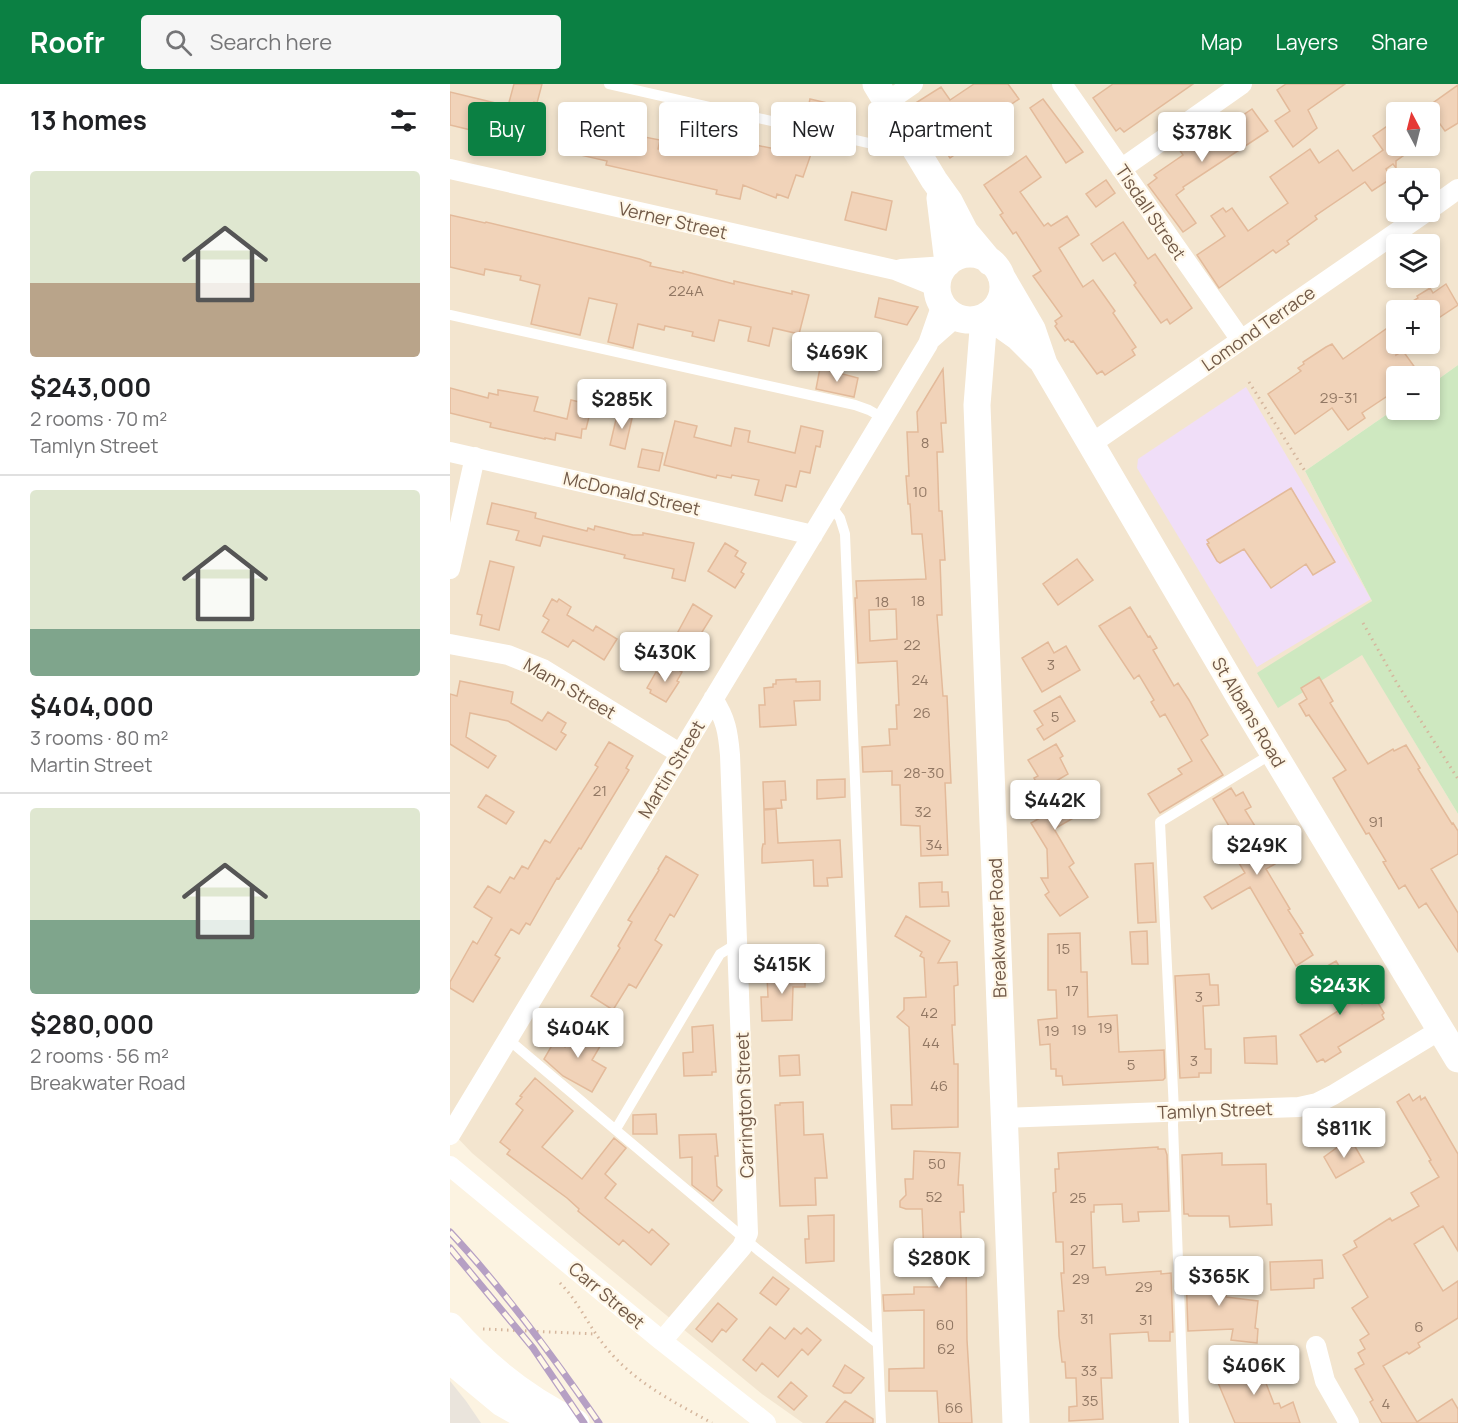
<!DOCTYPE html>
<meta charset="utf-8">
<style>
:root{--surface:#fff;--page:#f6f6f6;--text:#202124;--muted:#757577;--line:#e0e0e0;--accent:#0b8043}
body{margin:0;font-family:Manrope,sans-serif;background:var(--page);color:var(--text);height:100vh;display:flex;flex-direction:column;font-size:22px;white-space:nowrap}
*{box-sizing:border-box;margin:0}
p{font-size:20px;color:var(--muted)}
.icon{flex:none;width:33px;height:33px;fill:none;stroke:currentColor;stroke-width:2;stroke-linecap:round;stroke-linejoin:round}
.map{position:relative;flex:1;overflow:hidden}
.drawer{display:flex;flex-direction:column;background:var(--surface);width:450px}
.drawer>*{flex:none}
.hud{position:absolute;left:18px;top:18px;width:570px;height:54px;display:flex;gap:12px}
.needle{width:39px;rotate:353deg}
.tools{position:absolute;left:936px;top:18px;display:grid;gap:12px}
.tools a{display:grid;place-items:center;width:54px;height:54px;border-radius:6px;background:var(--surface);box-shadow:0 3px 9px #0003;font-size:30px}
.price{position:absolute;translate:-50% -51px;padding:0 14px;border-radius:6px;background:#fff;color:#222;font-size:20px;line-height:39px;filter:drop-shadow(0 2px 3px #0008)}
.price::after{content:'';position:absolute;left:50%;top:36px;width:18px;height:14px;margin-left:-9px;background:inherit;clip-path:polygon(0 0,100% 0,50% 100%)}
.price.active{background:var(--accent);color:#fff}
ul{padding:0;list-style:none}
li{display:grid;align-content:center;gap:12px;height:318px;padding:0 30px}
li+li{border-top:2px solid var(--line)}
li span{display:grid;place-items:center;height:186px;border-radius:6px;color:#555}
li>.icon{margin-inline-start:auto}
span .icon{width:108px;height:108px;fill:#fffc;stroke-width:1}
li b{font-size:26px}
h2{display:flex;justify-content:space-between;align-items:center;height:72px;padding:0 30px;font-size:26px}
.pill{padding:0 21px;border-radius:6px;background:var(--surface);box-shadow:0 3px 9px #0003;font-size:21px;line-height:54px}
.pill.active{background:var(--accent);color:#fff}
header{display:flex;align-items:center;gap:36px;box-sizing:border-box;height:84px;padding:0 30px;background:var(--accent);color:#fff}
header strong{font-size:28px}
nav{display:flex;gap:33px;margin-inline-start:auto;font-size:21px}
.search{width:420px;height:54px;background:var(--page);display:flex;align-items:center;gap:15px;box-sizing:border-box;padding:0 21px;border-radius:6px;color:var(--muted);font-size:22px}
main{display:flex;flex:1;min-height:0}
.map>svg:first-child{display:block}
.residential{fill:#f3e5cf;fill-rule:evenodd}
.industrial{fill:#eae4dc}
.education{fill:#f0def8}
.green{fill:#cee8c0}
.building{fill:#f1d3b9;stroke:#e3ba9a;stroke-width:1.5;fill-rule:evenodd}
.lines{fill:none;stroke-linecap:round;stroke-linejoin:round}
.path{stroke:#d5b69d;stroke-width:3;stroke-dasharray:1.5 4.5;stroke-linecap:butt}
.lane{stroke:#fff;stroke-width:10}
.street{stroke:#fff;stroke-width:20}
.secondary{stroke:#fff;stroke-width:27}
.rail-casing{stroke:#b6a0c4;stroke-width:7}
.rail{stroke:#fff7e7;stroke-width:4.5;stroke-dasharray:14;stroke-linecap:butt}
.labels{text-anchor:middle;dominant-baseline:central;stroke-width:4.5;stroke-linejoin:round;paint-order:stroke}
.number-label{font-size:15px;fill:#927864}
.street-label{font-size:18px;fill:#725a48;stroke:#fff7e7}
</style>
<header>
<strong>Roofr</strong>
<div class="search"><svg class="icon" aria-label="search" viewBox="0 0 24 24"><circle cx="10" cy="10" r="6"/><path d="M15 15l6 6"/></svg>Search here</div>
<nav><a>Map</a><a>Layers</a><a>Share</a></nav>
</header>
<main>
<section class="drawer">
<h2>13 homes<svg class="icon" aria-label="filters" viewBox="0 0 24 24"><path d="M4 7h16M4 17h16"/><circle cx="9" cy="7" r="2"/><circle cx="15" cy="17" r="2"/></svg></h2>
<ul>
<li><span style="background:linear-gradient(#dfe7d0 60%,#b9a48a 0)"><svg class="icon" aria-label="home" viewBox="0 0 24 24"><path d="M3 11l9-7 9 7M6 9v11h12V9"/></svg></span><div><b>$243,000</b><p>2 rooms · 70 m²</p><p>Tamlyn Street</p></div></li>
<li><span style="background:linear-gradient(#dfe7d0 75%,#7fa58c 0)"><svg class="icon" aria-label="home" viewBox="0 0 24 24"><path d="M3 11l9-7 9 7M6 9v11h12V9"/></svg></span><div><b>$404,000</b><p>3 rooms · 80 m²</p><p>Martin Street</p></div></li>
<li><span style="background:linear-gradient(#dfe7d0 60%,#7fa58c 0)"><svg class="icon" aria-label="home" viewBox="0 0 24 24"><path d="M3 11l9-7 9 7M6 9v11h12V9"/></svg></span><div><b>$280,000</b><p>2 rooms · 56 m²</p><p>Breakwater Road</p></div></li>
</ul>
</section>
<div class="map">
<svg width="1008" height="1339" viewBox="0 0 1008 1339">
<rect width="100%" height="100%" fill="#fcf3e1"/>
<!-- residential -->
<path class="residential" d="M0 0H1008V281L980 301V292H946V324L855 387 922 517 829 623 912 570 1008 730V1339H353L312 1310 125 1156 22 1069 0 1046ZM946 28H980V62H946ZM946 94H980V128H946ZM946 160H980V194H946ZM946 226H980V260H946Z"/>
<!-- industrial -->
<path class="industrial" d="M0 1297 16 1317 31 1339H0Z"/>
<!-- education -->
<path class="education" d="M796 303 921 515 807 583 687 384 688 375Z"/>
<!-- green -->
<path class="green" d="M1008 281V730L912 571 828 624 807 589 922 517 855 387 946 324V326H980V301Z"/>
<!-- building -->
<path class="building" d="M64 0H92L87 19 84 18 74 61 51 57 53 49 22 42 21 46 0 41V8L58 22Z
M524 0H558L569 15 553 26 551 22 526 38 534 50 500 74 464 20 491 3 500 16Z
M663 0H743L674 48 670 44 666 47 643 14Z
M836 0H895L858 26 867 44 843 63 825 37 840 27 827 6Z
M1008 1V39L995 47 990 40 980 47V21Z
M360 15 395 23 393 32 402 34 399 47 361 38 363 31 357 29Z
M593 15 633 68 616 79 580 24Z
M802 25 818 47 733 103 734 105 726 111 746 139 733 148 698 101 707 94 704 91 733 71 727 62 741 53 747 62Z
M134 32 165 39 166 32 187 37 184 51 210 56 208 65 239 71 241 62 250 64 253 51 266 54 264 62 294 68 296 59 330 66 332 60 361 70 353 93 346 91 338 114 327 110 326 114 293 101 290 115 266 110 267 106 156 81 157 77 126 70Z
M946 36V62H967L946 77V84L943 80 936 85 942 94 922 107 915 98 865 132 867 135 837 157 839 160 826 169 823 166 769 204 747 171 775 152 761 132 773 124 776 128 782 124 798 147 838 119 820 93 860 65 869 79 888 66 903 87 933 66 923 52Z
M576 72 591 93 570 108 594 142 598 139 601 142 617 132 629 151 609 164 633 203 643 196 665 227 663 229 686 263 682 266 685 271 655 291 652 287 647 290 623 257 621 258 618 255 615 257 605 242 607 240 605 237 612 232 583 192 591 187 566 148 563 150 550 131 553 129 534 101Z
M656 96 665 109 646 123 636 110Z
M402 108 442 117 436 146 395 136Z
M0 131 35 139 36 138 190 175 201 179 200 182 233 189V187L284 200V197L342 210V207L359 211 349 250 323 244 319 262 298 257 301 243 269 236 264 257 242 252 243 248 215 242 214 246 188 240 183 264 158 258 167 220 139 214 130 251 81 240 90 201 70 196 71 192 35 185 34 191 0 183Z
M673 138 698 175 705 170 742 224 720 240 717 235 711 239 684 201 686 199 665 169 653 177 641 160Z
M996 200 1008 221 984 237 980 231V226H948L968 214 967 212 980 204 983 209Z
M429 214 468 223 457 241 425 233Z
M946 238V271L953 267 971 292H946V329L936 313 912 329 915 334 898 346 882 324 845 350 818 310 851 287 848 284 854 280 853 278 876 263 882 260 893 275Z
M370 284 408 294 404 313 366 305Z
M493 285 496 339H491L493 368H487L489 427H492L495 476H490L492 531H487L493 612H497L501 699H495L498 771 471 772 470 742 451 741 450 701H442V687L413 688 412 663 440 661 439 645H447L446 621H449L447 577 408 579 405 514H407L406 497 476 495 472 450H462L460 420H458L456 392H459L457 348H468L467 328ZM446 525 447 555 420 557 419 526Z
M0 304 38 314 39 309 48 311V306L88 313 84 327 117 335 121 316 142 321 136 345H132L131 354 106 349 105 356 95 354V355L40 343 41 339 0 329Z
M168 327 183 330 175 365 160 361Z
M225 337 247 342 244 353 281 362 285 344 300 347 298 358 345 369 351 342 373 347 370 363 366 362 360 389 350 387 346 403 336 401 332 417 305 411 309 396 282 391 281 394 267 391 266 394 214 381Z
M192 365 213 369 209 387 188 383Z
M841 404 885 478 863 491 856 480 821 504 794 465 770 479 767 477 757 460 759 459 757 456Z
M42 419 86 429 85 434 137 447 138 444 144 446 145 442 183 451H193V449L244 459 235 497 222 494 224 485 174 474 175 471 93 452 90 462 66 456 69 447 37 440Z
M275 459 288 467 285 472 296 479 291 488 294 490 285 504 258 487Z
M627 475 643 496 608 521 593 500Z
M40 477 64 483 49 546 30 541 32 531 27 530Z
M102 515 107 518 109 515 121 523 117 531 143 547 146 542 167 555 154 576 123 556 118 563 92 548 99 536 93 532Z
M243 520 262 532 239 569 222 559Z
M680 523 698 553 700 552 707 564 703 566 724 602 728 599 739 616 758 651 751 656 773 691 710 729 698 710 732 690 728 685 742 677 715 630 710 633 701 618 704 616 689 591 684 595 649 542Z
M598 558 604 569 616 562 630 586 592 608 572 574Z
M219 580 232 588 227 597 229 598 216 618 200 609 201 606 197 604 206 588 212 592Z
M869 593 883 617 880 619 918 680 943 665 944 667 956 661 970 684 968 685 1002 740 1003 739 1008 747V770L981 785 1008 829V868L976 819 969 824 955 801 949 805 933 778 936 777 919 749 916 750 883 694 896 686 859 631 856 632 849 620 857 615 851 604Z
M346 595V598L370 597V616L344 617 346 641 310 643 309 621H315L314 604 323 603V600H326V596Z
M10 597 63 608 61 619 92 637 98 628 116 639 111 648 116 651 106 666 58 637 20 629 16 653 46 672 38 684 0 660V610L7 612Z
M610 612 625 637 594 656 587 645 593 641 584 627Z
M159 658 183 672 176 684 179 686 131 765 129 764 109 795 107 794 80 841 76 839 69 850 61 845 45 871 50 874 23 918 0 904V898L23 857 27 860 42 834 24 823 38 802 50 809 60 793 64 795 72 782 78 785 95 756 100 759 148 683 145 681Z
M606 660 613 672 610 674 618 690 606 697 627 732 604 745 624 779 619 783 638 813 610 832 595 811 599 808 591 794H598L597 765 581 739 590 734 583 722 595 714 584 694 588 692 578 676Z
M395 695V713L367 715V696Z
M335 697 336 716H331L332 724 314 725 313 698Z
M781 704 786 712 793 708 801 723 795 726 821 768 819 769 825 780 816 785 840 825 838 826 853 849 850 850 863 871 846 882 800 803 762 825 754 813 795 789 784 771 792 764 763 715Z
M36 711 64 728 56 740 28 723Z
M326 725 328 759 390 756 392 793 377 794 378 802H364L363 776 312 779V765L313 760H315L314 726Z
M216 772 248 791 224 833 220 830 205 856 212 861 186 904 179 900 163 926 141 912 170 864 168 862 182 838 178 836 209 786 208 785Z
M703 779 706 838 688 839 685 780Z
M492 798V808H498L499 822 470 823 469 799Z
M456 832 500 857 488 879 507 878 508 901 504 902 505 941H502L504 980H508V1043L442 1045 441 1021H462L459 943 447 933 454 926V914L476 913 474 874 470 872 472 868 445 852Z
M697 847 698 880H682L680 848Z
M630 849 631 888H637L638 933 667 931 669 968 714 966 715 994 713 996 613 1001 612 992H606V985H601L600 960 590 961 588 936 607 934 606 906H598V850Z
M886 877 912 920 924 912 934 929 932 931 934 935 888 963 891 968 875 978 873 975 867 978 850 951 888 927 865 889Z
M355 884V903H343L342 936 312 937 311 913H318L317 892 332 891V885Z
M759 890 760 901H768L769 921 753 922 755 965H761V989H749V993L730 994 725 892Z
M263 941 266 988H262V991L234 992 233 969 243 968 242 943Z
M126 944 137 951 141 944 156 952 142 976 156 984 142 1008 113 992 94 975 105 956 115 963Z
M826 952 827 980 795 979 794 954Z
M349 971 350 991 330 992 329 972Z
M85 994 123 1027 92 1063 132 1095 164 1054 176 1064 155 1090 166 1100 155 1114 199 1149 202 1145 219 1160 201 1181 173 1156 169 1161 128 1127 129 1125 117 1114 57 1070 60 1066 50 1058 73 1026 66 1020 72 1013 70 1012Z
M959 1010 963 1017 970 1012 971 1016 975 1013 1008 1070V1167L993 1142 964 1160 993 1207 1008 1197V1234L968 1259 970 1263 959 1270 957 1268 933 1282 967 1338 1002 1315 1008 1325V1339H932L920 1318 923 1316 905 1285 914 1280 908 1269 915 1265 910 1256 919 1250 902 1224 918 1213 893 1171 907 1163 904 1157 940 1134 942 1137 969 1122 961 1109 989 1093 979 1077 981 1076 947 1018Z
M353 1018 354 1051 373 1050 377 1094H365L366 1121 330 1122 325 1021H330V1019Z
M206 1030 207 1050H183V1031Z
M266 1050 268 1072H265L267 1102 272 1106 263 1117 242 1101V1073L230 1074 229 1051Z
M900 1054 914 1078 886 1094 874 1073Z
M708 1063V1065H715L717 1071 719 1127 688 1128 689 1137 673 1138 672 1120 644 1121V1128H641L643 1184 655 1183 656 1191 711 1187V1190L721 1189 723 1248H720V1257H699L698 1248 660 1250 662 1294H651L653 1335 619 1337V1323L627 1322 626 1294H616L615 1278H612L609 1252 608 1227H614L611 1189H614L613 1158H606L603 1109 606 1108 605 1085H609L608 1069Z
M464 1067 510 1069 508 1101H513L514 1128H510L512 1176H516L517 1256 522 1339H489L487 1307H439V1285L474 1284V1226L434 1227 433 1211 464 1210V1203H488L487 1171H474L472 1125H456L450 1123V1117L456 1111 455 1095H463Z
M772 1069V1081L816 1080 817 1120H821L822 1141 780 1143 779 1132H739L738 1130H734L732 1071Z
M384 1131V1177L356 1179 355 1155H359L358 1132Z
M872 1176 873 1194 864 1195V1204L821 1206 820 1178Z
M766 1186V1188L775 1187 776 1213 808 1217 805 1244 808 1245 807 1259 781 1256 783 1245 738 1247 736 1189Z
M323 1193 339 1205 326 1221 310 1209Z
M268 1219 287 1235 276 1248 272 1245 262 1258 246 1245Z
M320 1243 335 1255 344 1244 351 1250 357 1244 371 1256 358 1271 352 1265 328 1293 312 1279 306 1287 293 1276Z
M814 1273 822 1291 814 1294 824 1320 829 1319 831 1324 843 1318 850 1339H785L766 1294Z
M395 1281 414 1294 401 1309H394L383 1302Z
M341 1298 357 1312 344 1326 328 1313Z
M395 1317 423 1335V1339H376Z"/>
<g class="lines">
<!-- path -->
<path class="path" d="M799 298 855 387
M913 539 948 601 1008 695
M110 1199C130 1219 140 1246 159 1267 187 1300 226 1319 262 1339
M33 1245 145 1250"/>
<!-- lane -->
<path class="lane" d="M159 0 436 63 458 54
M0 231 405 321 419 326 433 334
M381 422 390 434 395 450 431 1339
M59 956 308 1166 426 1258
M166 1045 270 870 288 859
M734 1339 723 1041 724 1027 710 738 823 669"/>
<!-- street -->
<path class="street" d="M612 0 791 256
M437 18 463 0
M0 85 445 186 487 203
M671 85 792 0
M980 125 1008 105
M451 185 496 182
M481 255 506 233
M641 360 976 128
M0 368 363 451
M0 485 25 373
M0 560 58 571 93 585 231 670
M555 1034 849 1023 867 1019 883 1011 990 946
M0 1051 478 260 492 220
M0 1082 212 1257 316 1339
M212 1257 292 1163 298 1149 280 671C278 648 276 635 263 615
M866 1262 875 1297 899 1339"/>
<!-- secondary -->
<path class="secondary" d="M426 0 484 96 499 117 515 148 540 178
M490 114 498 179
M487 203a33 33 0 1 1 66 0a33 33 0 1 1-66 0Z
M551 192 582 245 594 280 641 360 789 612 1008 975
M537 231 568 253 589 274
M534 233 527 321 566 1339
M0 1242C35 1282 78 1316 126 1339
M0 1276 52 1319 87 1339"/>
<!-- rail casing -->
<g class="rail-casing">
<path id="rail" d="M0 1148C55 1207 103 1272 149 1339
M0 1164 83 1264 134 1339"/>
</g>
<!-- rail -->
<use href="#rail" class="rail"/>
</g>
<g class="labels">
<!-- number labels -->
<g class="number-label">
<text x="236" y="206">224A</text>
<text x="889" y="313">29-31</text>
<text x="475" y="358">8</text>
<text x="470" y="407">10</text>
<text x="468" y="516">18</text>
<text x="432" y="517">18</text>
<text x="462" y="560">22</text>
<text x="601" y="580">3</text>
<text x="470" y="595">24</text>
<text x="472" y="628">26</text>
<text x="605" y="632">5</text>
<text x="474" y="688">28-30</text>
<text x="150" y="706">21</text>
<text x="473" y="727">32</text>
<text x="926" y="737">91</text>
<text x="484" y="760">34</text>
<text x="613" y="864">15</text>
<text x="622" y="906">17</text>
<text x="749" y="912">3</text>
<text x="479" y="928">42</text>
<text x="655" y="943">19</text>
<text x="629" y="945">19</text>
<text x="602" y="946">19</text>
<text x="481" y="958">44</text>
<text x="744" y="976">3</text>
<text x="681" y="980">5</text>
<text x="489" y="1001">46</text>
<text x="487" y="1079">50</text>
<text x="484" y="1112">52</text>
<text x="628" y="1113">25</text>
<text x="628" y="1165">27</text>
<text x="631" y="1194">29</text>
<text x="694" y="1202">29</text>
<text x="637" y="1234">31</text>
<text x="696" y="1235">31</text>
<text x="495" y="1240">60</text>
<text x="969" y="1242">6</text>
<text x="496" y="1264">62</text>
<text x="639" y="1286">33</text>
<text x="640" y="1316">35</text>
<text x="936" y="1319">4</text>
<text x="504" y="1323">66</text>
</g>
<!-- street labels -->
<g class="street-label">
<text transform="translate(701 128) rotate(56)">Tisdall Street</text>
<text transform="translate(223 136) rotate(13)">Verner Street</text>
<text transform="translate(808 244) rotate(-35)">Lomond Terrace</text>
<text transform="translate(182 409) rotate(13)">McDonald Street</text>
<text transform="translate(120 604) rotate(30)">Mann Street</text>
<text transform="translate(799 628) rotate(59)">St Albans Road</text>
<text transform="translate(221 685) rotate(-59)">Martin Street</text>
<text transform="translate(547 844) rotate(-92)">Breakwater Road</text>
<text transform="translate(294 1021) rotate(-92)">Carrington Street</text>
<text transform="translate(765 1026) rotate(-2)">Tamlyn Street</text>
<text transform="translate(157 1211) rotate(40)">Carr Street</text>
</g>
</g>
</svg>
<div class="tools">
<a><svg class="needle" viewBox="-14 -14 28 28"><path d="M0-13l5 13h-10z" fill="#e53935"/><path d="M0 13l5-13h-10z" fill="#757577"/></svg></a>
<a><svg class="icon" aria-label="locate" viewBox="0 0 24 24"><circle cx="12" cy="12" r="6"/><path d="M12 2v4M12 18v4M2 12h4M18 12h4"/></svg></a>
<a><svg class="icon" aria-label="layers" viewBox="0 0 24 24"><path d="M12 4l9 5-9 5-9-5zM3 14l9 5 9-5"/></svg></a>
<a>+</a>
<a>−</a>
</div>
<b class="price" style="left:752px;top:79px">$378K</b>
<b class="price" style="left:387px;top:299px">$469K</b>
<b class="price" style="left:172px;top:346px">$285K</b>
<b class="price" style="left:215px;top:599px">$430K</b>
<b class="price" style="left:605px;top:747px">$442K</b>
<b class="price" style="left:807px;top:792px">$249K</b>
<b class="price" style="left:332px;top:911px">$415K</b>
<b class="price active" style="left:890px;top:932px">$243K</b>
<b class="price" style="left:128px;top:975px">$404K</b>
<b class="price" style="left:894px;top:1075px">$811K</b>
<b class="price" style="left:489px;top:1205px">$280K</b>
<b class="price" style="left:769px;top:1223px">$365K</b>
<b class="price" style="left:804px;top:1312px">$406K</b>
<div class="hud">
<a class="pill active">Buy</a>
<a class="pill">Rent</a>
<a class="pill">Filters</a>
<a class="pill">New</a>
<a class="pill">Apartment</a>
</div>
</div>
</main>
